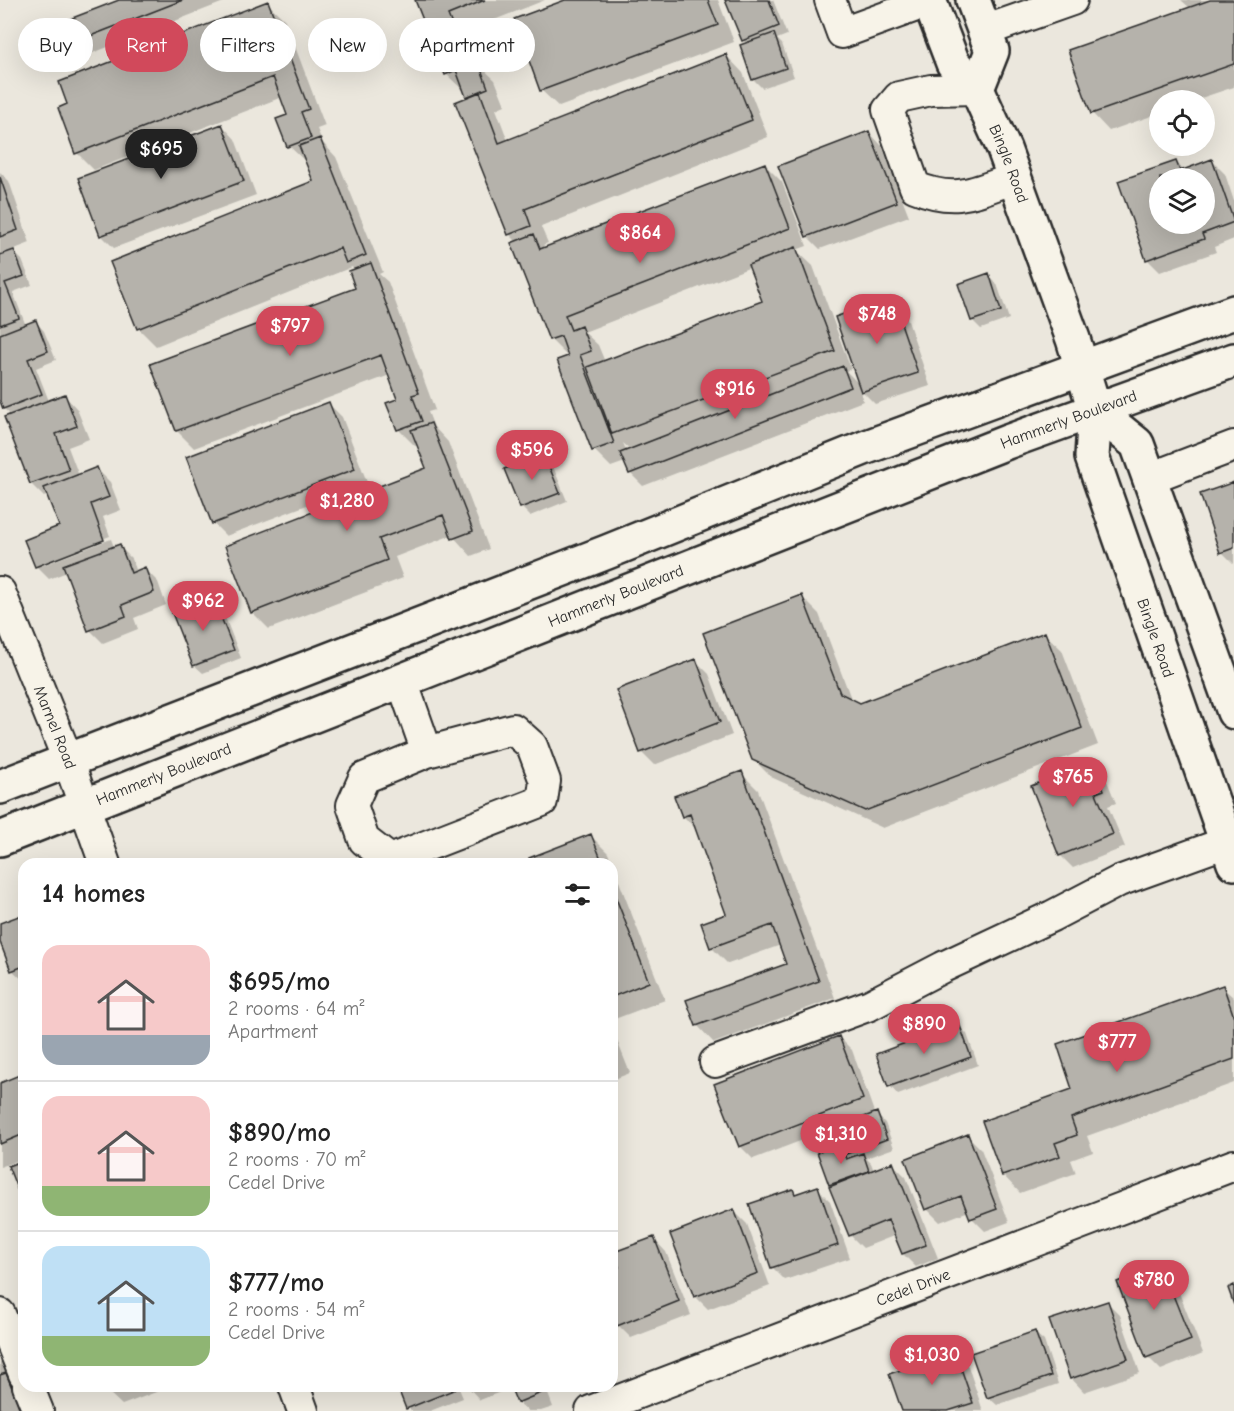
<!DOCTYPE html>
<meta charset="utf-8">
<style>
:root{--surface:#fff;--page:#f6f6f6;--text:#222;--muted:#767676;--line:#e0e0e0;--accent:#d1495b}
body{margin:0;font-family:"Comic Neue",sans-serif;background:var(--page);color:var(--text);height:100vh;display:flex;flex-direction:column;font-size:22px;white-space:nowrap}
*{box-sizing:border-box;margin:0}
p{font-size:20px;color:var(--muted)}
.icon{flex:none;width:33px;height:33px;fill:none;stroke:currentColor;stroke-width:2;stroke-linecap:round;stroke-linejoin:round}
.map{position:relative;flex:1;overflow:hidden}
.sheet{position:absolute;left:18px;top:858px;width:600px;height:534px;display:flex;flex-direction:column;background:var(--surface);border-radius:18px;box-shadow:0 6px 24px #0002}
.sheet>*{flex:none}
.hud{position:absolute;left:18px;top:18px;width:600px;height:54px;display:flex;gap:12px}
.buttons{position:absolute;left:1149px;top:90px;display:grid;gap:12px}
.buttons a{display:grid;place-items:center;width:66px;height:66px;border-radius:50%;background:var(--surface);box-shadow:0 6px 24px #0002;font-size:30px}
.price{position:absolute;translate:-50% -51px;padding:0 14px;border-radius:21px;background:var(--accent);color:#fff;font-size:20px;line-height:39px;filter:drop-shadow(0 2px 3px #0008)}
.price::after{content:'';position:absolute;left:50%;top:36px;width:18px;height:14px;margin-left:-9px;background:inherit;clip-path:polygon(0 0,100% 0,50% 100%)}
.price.selected{background:#222;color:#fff}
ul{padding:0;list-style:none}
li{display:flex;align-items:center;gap:18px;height:150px;padding:0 24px}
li+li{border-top:2px solid var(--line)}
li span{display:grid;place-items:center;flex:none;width:168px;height:120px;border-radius:18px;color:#555}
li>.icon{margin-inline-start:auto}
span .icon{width:72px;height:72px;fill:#fffc;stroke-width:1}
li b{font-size:26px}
h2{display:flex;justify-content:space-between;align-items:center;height:72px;padding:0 24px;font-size:26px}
.tag{padding:0 21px;border-radius:27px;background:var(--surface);box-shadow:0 6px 24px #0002;font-size:21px;line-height:54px}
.tag.selected{background:var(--accent);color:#fff}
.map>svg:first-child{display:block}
.shadow{fill:#0003;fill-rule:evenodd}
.building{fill:#b5b2ab;stroke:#2b2b2b;stroke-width:1.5;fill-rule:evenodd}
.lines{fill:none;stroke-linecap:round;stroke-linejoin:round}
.minor-casing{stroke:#2b2b2b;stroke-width:34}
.major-casing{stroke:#2b2b2b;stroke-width:38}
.minor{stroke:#f7f3e8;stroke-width:30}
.major{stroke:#f7f3e8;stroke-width:33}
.labels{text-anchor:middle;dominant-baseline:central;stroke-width:4.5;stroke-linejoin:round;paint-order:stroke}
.street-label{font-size:16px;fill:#2b2b2b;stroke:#f7f3e8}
</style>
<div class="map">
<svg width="1234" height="1411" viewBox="0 0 1234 1411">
<rect width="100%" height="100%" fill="#ebe7dd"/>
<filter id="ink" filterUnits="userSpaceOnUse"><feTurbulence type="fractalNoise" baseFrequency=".0167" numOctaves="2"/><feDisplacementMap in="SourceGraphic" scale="12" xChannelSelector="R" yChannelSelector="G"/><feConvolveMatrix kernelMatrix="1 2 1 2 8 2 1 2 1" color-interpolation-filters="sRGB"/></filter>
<g filter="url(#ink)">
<!-- shadow -->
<path class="shadow" d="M123 0H229L72 61 59 48Z
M417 0H545L464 32 476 62 495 80 505 105 496 109 508 141 726 55 743 73 768 137 541 227 548 243 543 245 547 248 764 164 782 182 807 246 796 250 813 266 851 369 846 371 860 385 892 299 905 312 930 386 875 404 859 388 863 401 643 486 630 473 625 462 611 467 594 450 568 357 550 339 517 242 509 234 465 91H464L446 74ZM751 267 764 302 605 362 598 345 584 332ZM623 443 631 450 627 452Z
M569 0H718L734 42 559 107 541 90Z
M727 0H773L787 35 777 39 782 44 794 77 762 88 754 80 742 46 747 44 743 40Z
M1181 0H1234V87L1195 100H1160V113L1109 131 1092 113 1190 8Z
M267 3 285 20 325 126 317 129 323 143 336 157 383 272 379 274 388 282 435 410 428 412 434 427 448 442 489 549 471 556 452 535 395 557 403 578 269 629 252 612 428 469 419 445 415 446 398 429 399 400 390 375 194 448 177 431 356 289 355 271 352 267 156 346 138 328 112 263 315 182 307 163 289 146 278 120 289 116 282 97 94 170 77 153Z
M222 125 235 139 256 195 114 248 101 235Z
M869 132 882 146 909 216 820 249 807 236Z
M1212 161 1225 174 1234 201V239L1214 247 1216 252 1160 272 1147 259 1120 182 1176 162 1184 171ZM1160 178H1204V224H1160Z
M0 172 9 181 30 243 12 250 22 260 32 285 13 292 26 326 36 322 44 331 56 360 36 368 49 401 64 395 77 409 89 439 68 447 79 476 97 469 110 482 121 510 103 517 110 536 41 563V566L111 539 114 547 119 546 132 559 137 572 145 569 158 582 166 605 134 618 138 629 103 643 90 630 67 572 49 579 36 566 61 527 48 495 44 497 31 484 6 418 12 416 4 409 0 397Z
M988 275 997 284 1009 319 981 329 972 320Z
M329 404 342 417 367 482 226 536 213 523Z
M544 456 552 464 567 501 530 516 521 507Z
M1234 484V564L1222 552Z
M802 597 819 614 852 701 860 704 1044 633 1062 650 1098 745 883 828 771 777 753 759Z
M213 598 221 607 241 658 203 673 194 665Z
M696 661 709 674 732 735 654 765 641 752Z
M1092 763 1105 776 1116 803 1108 806 1125 847 1073 868 1060 855Z
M741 773 758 790 835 998 714 1043 697 1025 788 964 781 945 728 964 711 947 728 915 697 830 683 816Z
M591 836 608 853 665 1000 612 1020V864H533Z
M24 916V981L12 970 0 938V925Z
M1222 987 1234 998V1083L1087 1136 1093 1152 1071 1160 1076 1173 1020 1193 1003 1175 1074 1089Z
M958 1025 967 1034 978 1065 898 1095 890 1086Z
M612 1028 630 1073 612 1080Z
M839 1037 852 1050 874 1112 885 1123 894 1148 866 1158 871 1163 874 1171 893 1164 906 1177 938 1258 916 1267 903 1254 896 1235 863 1248 850 1235 833 1187 830 1184 840 1146 847 1153 837 1127 753 1159 740 1146Z
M24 1075V1158L0 1167V1084Z
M968 1136 981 1149 1009 1222 985 1231 972 1218 969 1211 940 1222 927 1209ZM968 1191 969 1194 931 1209V1206Z
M817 1188 830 1201 850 1258 785 1280 772 1267 793 1191 797 1195Z
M734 1211 747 1224 770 1286 708 1309 695 1296Z
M653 1238 666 1252 691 1315 631 1338 618 1325 612 1309V1271L621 1268Z
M1161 1266 1174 1280 1203 1353 1161 1370 1148 1357Z
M1107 1302 1120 1315 1140 1373 1084 1392 1071 1378Z
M1035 1333 1044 1341 1058 1384 997 1405 988 1397Z
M0 1342 30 1411H0Z
M955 1353 968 1366 983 1411H904Z
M106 1386H172L122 1405 108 1392Z
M399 1386H458L463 1398 430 1411H411Z
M467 1386H545L553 1407 541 1411H528L518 1402 513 1387 480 1400Z"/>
<!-- building -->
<path class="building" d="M119 0H183L57 49 49 27Z
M415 0H485L448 15 468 64 478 61 488 88 466 97 456 70 445 75Z
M565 0H708L718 25 540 91 514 19Z
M725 0H769L779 26 742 41Z
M1210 0H1234V64L1091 114 1068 50Z
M268 1 309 109 301 112 311 138 287 147 276 119 287 115 273 77 75 154 58 108 67 104 59 82Z
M774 33 786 68 752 80 740 45Z
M726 54 752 120 525 209 531 226 508 235 455 102 480 92 499 143Z
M222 124 244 181 100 236 78 178Z
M869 131 897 202 806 237 778 166Z
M320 138 366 255 346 263 340 248 137 329 110 262 313 181 299 146Z
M1212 159 1234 222 1202 234 1204 239 1146 260 1118 181 1176 161 1180 171ZM1160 178H1204V224H1160Z
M765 163 790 228 565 315 571 330 581 326 591 351 580 355 614 443 592 451 557 360 568 356 561 336 549 340 511 243 534 234 540 249Z
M0 177 18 230 0 237Z
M796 247 835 351 612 434 587 367 762 301 748 265Z
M14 250 24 276 5 283 19 318 0 325V255Z
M371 263 419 393 412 395 422 421 397 430 386 403 397 399 381 355 176 431 150 364 355 288 349 271Z
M989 273 1001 311 971 321 958 284Z
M892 297 918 373 861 392 835 317Z
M36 320 48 351 28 359 42 394 3 409 0 401V334Z
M843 366 851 387 629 474 620 453Z
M65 394 77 426 56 434 69 470 30 484 4 417Z
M329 402 355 469 212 524 186 457Z
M431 423 473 531 452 539 443 515 379 539 387 560 251 613 225 546 426 468 411 430Z
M544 454 560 493 520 508 504 469Z
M97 467 109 497 91 504 104 540 35 567 24 540 59 526 44 488Z
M1234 482V548L1220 553 1200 494Z
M120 544 131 573 145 567 154 592 122 605 126 616 88 631 63 565Z
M802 595 840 693 860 703 1045 632 1082 728 865 811 752 760 703 633Z
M213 597 234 650 193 666 172 613Z
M696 659 720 722 640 753 616 690Z
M1093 761 1104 790 1096 793 1113 834 1059 856 1031 786Z
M742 771 819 981 696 1026 686 1000 786 964 772 925 710 948 701 923 726 914 690 814 682 817 674 796Z
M591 834 603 864H532L529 858Z
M612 888 649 982 612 997Z
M24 914V966L11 971 0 942V923Z
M1223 985 1234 1017V1059L1071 1118 1077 1135 1055 1143 1060 1156 1002 1176 982 1121 1072 1089 1057 1044Z
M959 1023 971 1057 888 1087 876 1054Z
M839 1036 863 1099 739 1147 714 1084Z
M24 1073V1134L0 1144V1083Z
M877 1112 887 1139 846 1154 836 1128Z
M968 1134 997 1209 970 1219 961 1196 925 1210 905 1159Z
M841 1144 846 1159 863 1153 869 1171 829 1185 817 1152Z
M24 1160V1206L8 1166Z
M893 1162 926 1245 902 1254 888 1220 849 1236 829 1187Z
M818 1186 838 1245 771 1268 749 1204 793 1189 795 1194Z
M734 1209 758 1273 694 1297 670 1234Z
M654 1237 679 1301 617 1326 612 1313V1270L619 1267 614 1252Z
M1161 1265 1191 1340 1146 1358 1117 1282Z
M1234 1285V1305L1228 1288Z
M1108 1301 1128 1359 1070 1379 1049 1320Z
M1035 1331 1051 1376 987 1398 971 1353Z
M955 1351 973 1403 948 1411H902L889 1374Z
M6 1373 21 1411H0V1375Z
M104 1386H126L107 1393Z
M397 1386H454L456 1389 406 1409Z
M510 1386H538L541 1393 517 1403Z"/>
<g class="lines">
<!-- minor casing -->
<g class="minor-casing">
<g id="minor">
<path d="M830 0 842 33 930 1"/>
<path d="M984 31 1072 0"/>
<path d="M977 89 931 90 899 97 888 110 915 187C957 204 974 192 1015 178"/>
<path d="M1150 478 1234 446"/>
<path id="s1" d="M0 592 68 760 105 864"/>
<path d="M402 681 427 752 364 778 352 805 364 840 390 860 542 801 545 781 532 746 513 729 427 752"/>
<path d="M715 1062 870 1005 943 967 1052 916 1119 881 1227 842"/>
<path d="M0 1314 24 1374"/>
<path d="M28 1386 38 1411"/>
<path d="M294 1386 303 1411"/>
<path id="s2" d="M591 1411 1234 1165"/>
</g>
</g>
<!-- major casing -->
<g class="major-casing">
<g id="major">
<path id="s3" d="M929 0 953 63 977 89 1004 149 1073 339 1095 410 1092 457 1234 863"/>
<path d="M973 0 992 51 977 89"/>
<path d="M1095 410 1137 444 1234 712"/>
<path d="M0 787 607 552 864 448 1234 312"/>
<path id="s4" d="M0 839 1007 442 1234 360"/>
</g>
</g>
<!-- minor -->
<use href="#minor" class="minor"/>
<!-- major -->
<use href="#major" class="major"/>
</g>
</g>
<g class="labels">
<!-- street labels -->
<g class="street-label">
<text stroke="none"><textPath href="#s3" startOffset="184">Bingle Road</textPath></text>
<text stroke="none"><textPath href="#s4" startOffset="1148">Hammerly Boulevard</textPath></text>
<text stroke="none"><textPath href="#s4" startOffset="662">Hammerly Boulevard</textPath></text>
<text stroke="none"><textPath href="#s3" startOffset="684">Bingle Road</textPath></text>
<text stroke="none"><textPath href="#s1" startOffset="146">Marnel Road</textPath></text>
<text stroke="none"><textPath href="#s4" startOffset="176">Hammerly Boulevard</textPath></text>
<text stroke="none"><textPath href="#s2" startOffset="345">Cedel Drive</textPath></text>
</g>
</g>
</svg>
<div class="buttons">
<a><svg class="icon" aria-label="locate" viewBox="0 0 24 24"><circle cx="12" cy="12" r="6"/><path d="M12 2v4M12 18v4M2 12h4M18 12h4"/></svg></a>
<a><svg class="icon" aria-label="layers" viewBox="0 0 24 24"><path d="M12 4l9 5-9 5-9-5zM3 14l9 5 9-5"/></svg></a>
</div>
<b class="price selected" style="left:161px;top:180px">$695</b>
<b class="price" style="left:640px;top:264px">$864</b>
<b class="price" style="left:877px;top:345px">$748</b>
<b class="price" style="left:290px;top:357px">$797</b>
<b class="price" style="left:735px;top:420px">$916</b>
<b class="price" style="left:532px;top:481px">$596</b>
<b class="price" style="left:347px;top:532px">$1,280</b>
<b class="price" style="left:203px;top:632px">$962</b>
<b class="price" style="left:1073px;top:808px">$765</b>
<b class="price" style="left:924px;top:1055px">$890</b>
<b class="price" style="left:1117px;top:1073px">$777</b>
<b class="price" style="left:841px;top:1165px">$1,310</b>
<b class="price" style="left:1154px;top:1311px">$780</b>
<b class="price" style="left:932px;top:1386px">$1,030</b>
<div class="hud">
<a class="tag">Buy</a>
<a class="tag selected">Rent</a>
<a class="tag">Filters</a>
<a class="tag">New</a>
<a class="tag">Apartment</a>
</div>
<section class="sheet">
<h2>14 homes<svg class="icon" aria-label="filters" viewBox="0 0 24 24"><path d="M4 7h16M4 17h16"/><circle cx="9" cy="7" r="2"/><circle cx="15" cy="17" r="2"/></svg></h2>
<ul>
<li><span style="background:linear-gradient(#f6c9c9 75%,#9aa5b1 0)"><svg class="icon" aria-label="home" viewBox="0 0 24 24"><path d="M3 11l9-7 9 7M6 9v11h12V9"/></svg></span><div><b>$695/mo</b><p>2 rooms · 64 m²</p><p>Apartment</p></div></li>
<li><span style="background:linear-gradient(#f6c9c9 75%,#8fb573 0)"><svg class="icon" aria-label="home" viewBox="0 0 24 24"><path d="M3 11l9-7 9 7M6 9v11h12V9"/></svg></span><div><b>$890/mo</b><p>2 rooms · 70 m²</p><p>Cedel Drive</p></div></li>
<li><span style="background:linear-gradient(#bfe0f5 75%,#8fb573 0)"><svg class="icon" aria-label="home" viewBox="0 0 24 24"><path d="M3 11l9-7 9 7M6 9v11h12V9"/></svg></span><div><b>$777/mo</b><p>2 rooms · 54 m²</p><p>Cedel Drive</p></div></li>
</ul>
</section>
</div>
